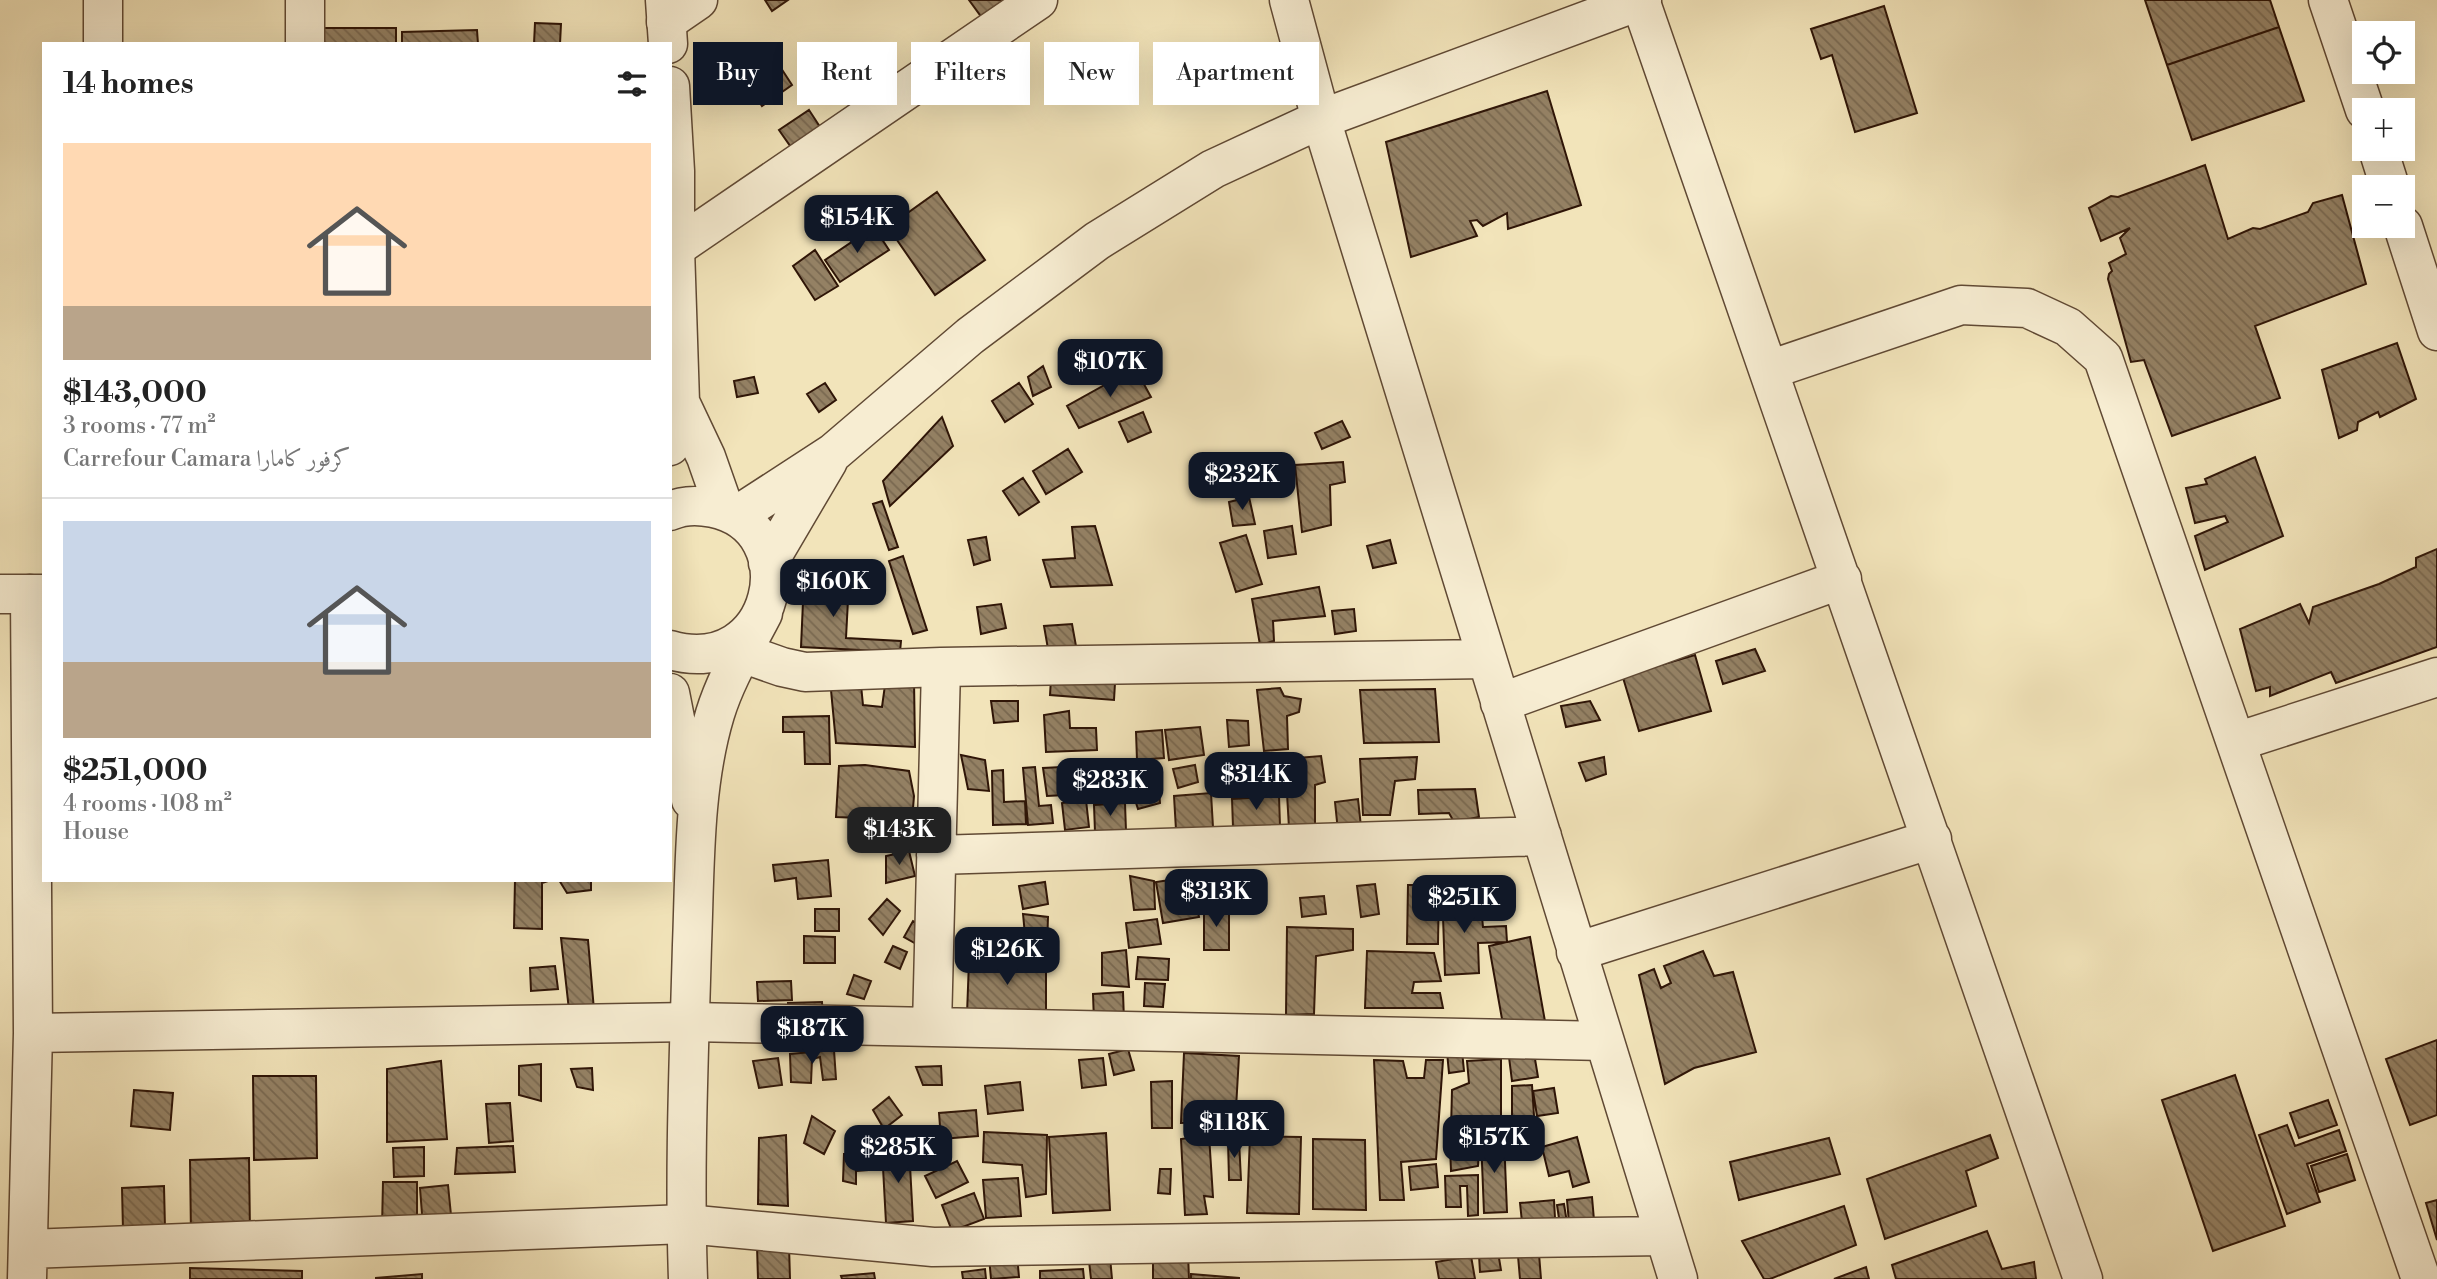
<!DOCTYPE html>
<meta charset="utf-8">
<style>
:root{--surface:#fff;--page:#f2f2f2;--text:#222;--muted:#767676;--line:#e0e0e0;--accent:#111827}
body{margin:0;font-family:"Libre Bodoni",Amiri,serif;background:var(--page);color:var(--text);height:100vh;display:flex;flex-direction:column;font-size:26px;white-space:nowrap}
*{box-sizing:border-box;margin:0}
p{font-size:23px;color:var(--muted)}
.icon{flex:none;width:38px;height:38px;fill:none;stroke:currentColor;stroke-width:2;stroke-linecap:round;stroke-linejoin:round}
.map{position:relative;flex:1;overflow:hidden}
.side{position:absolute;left:42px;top:42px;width:630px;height:840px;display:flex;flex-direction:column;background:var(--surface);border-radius:0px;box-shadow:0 7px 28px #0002}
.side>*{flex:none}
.top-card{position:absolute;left:693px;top:42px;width:665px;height:63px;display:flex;gap:14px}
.controls{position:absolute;left:2352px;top:21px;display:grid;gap:14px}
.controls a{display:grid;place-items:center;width:63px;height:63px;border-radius:0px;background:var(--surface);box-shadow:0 7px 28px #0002;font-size:35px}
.price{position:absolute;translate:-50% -60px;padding:0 16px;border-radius:14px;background:var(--accent);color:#fff;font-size:23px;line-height:46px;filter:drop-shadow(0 2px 4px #0008)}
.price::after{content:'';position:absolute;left:50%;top:42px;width:21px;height:16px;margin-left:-10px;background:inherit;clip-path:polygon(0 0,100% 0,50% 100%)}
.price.current{background:#222;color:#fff}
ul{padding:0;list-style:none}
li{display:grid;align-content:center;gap:14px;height:371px;padding:0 21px}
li+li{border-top:2px solid var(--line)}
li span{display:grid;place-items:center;height:217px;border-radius:0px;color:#555}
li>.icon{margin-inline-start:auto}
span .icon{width:126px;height:126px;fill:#fffc;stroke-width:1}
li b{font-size:30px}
h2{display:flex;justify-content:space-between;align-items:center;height:84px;padding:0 21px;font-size:30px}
.chip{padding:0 24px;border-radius:0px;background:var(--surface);box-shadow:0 7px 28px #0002;font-size:24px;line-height:63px}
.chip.current{background:var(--accent);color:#fff}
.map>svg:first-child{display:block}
.building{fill:url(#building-back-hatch);stroke:#2f1507;stroke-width:2}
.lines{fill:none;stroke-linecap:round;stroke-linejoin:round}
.minor-casing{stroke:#604934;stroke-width:41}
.tertiary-casing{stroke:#604934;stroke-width:41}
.minor{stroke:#f7edd2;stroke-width:38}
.tertiary{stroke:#f7edd2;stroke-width:38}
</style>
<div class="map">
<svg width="2437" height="1279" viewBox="0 0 2437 1279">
<defs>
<pattern id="building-back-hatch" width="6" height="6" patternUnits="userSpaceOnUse" patternTransform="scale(1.75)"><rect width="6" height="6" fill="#948164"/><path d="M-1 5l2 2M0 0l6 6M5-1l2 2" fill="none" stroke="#796850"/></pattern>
</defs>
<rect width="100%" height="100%" fill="#f2e4ba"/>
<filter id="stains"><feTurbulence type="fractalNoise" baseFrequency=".00286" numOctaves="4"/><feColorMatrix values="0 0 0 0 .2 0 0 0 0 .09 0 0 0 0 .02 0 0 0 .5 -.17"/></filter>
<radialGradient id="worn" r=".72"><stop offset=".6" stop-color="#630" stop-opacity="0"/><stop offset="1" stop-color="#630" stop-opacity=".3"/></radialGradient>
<!-- building -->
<path class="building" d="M765 0H788L772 11Z
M969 0H1012L985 22Z
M2145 0H2270L2279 27 2167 65Z
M1884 6 1917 113 1855 132 1832 55 1821 59 1811 29Z
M535 23 561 24 560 44H534Z
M2279 27 2304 101 2192 140 2167 65Z
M322 28H396V44H322Z
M477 30 478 44H402V32Z
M779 65 792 85 762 106 749 86Z
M1547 91 1581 205 1508 229 1507 213 1483 226 1477 220 1470 221 1477 236 1411 257 1386 142Z
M809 110 822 130 793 150 779 130Z
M2205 165 2228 239 2253 228 2260 229 2308 212 2313 203 2342 195 2366 284 2255 326 2280 398 2172 436 2144 360 2131 362 2108 279 2109 274 2112 271 2109 263 2126 254 2120 238 2130 228 2101 241 2089 208 2111 196 2118 197Z
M937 192 985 260 935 295 888 227Z
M874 227 889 250 840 282 825 260Z
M815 250 838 286 815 300 793 266Z
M2397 343 2416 399 2380 417 2378 412 2358 422 2357 430 2339 438 2322 370Z
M1043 366 1051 387 1033 396 1028 377Z
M1135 368 1151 397 1079 428 1067 406Z
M754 377 758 393 737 397 734 381Z
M825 383 836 400 819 412 807 394Z
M1019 383 1033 404 1005 422 992 401Z
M1143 412 1151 432 1128 442 1119 422Z
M942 417 953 446 890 506 883 481Z
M1342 421 1350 437 1322 449 1315 433Z
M1068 449 1082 472 1046 494 1033 471Z
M2255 457 2283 536 2205 570 2195 536 2228 522 2225 516 2195 523 2186 488 2207 484 2205 479Z
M1343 462 1345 482 1330 485 1331 525 1302 532 1295 465Z
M1023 478 1039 502 1019 515 1003 491Z
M1249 497 1255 524 1233 526 1229 502Z
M882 501 898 547 889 550 873 504Z
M1095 526 1112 585 1051 587 1043 560 1075 558 1072 527Z
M1292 526 1296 554 1268 558 1264 531Z
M1246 535 1262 584 1236 592 1220 543Z
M986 537 990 560 974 565 968 540Z
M1390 540 1396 563 1373 568 1367 546Z
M2437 549V647L2336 683 2331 672 2270 696V687L2256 691 2240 629 2300 604 2309 623 2313 607 2379 584 2416 567V558Z
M903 556 927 630 913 634 889 561Z
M804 579 849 581 846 638 901 641 900 652 801 647Z
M1319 587 1325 616 1273 621 1274 641 1260 645 1252 599Z
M1001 604 1006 628 981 634 977 607Z
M1354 609 1356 631 1335 634 1332 611Z
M1072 624 1076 646 1048 649 1044 626Z
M1755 649 1765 671 1723 684 1716 661Z
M1695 655 1711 711 1639 731 1621 671 1647 669Z
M1051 679 1115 683 1114 700 1050 695Z
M914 680 915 747 836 743 831 690 861 685 863 705 882 707 885 685Z
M1280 688 1284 696 1301 699 1299 712 1287 716 1288 749 1264 751 1257 690Z
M1435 689 1439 742 1364 743 1360 690Z
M991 701H1018V721L994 723Z
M1590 701 1600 720 1566 727 1561 706Z
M1069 711 1070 728H1096L1097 750 1046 752 1044 715Z
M829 716 830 764H805L804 732H783V717Z
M1227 720 1248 721 1249 745 1229 747Z
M1200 727 1204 755 1169 760 1165 730Z
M1162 730 1164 758 1137 760 1136 732Z
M961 755 985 760 989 791 968 789Z
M1321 756 1325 782 1315 785V828H1289L1285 759Z
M1417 757 1415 779 1395 781 1390 815H1363L1360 759Z
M1604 757 1606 774 1586 781 1579 763Z
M865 765 909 771 914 796 912 820 836 817 839 766Z
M1195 765 1198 782 1178 788 1173 769Z
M1035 767 1039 806 1051 805 1053 823 1028 825 1023 768Z
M1062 767 1065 795 1047 796 1043 768Z
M1003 770 1004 802 1025 801 1026 824 993 825 992 771Z
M1241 770H1268V790L1242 791Z
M1158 777 1160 803 1138 809 1129 781Z
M1475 789 1479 817 1454 822 1449 813 1419 814 1418 790Z
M1211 793 1213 827 1176 830 1174 796Z
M1279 796 1280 826 1233 827 1232 799Z
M1358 799 1361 827 1338 831 1335 802Z
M1086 800 1089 827 1065 830 1062 803Z
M1125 803 1126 831 1095 832 1094 805Z
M909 851 915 876 886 883V856Z
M828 860 831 896 798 899 796 878 775 881 773 865Z
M1130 876 1154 881 1155 909 1134 910Z
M515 880H551L542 883V929L514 928Z
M559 880H591V890L567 893Z
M1170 880 1172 897 1194 893 1199 917 1163 923 1156 882Z
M1045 882 1048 904 1023 909 1019 886Z
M1375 884 1379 914 1361 917 1357 886Z
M1408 885H1439L1438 944H1407Z
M1461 886 1462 918 1482 917 1483 927 1506 926 1507 942 1478 943 1479 973 1445 975 1442 887Z
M1324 896 1326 914 1302 917 1300 898Z
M887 899 900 911 883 935 869 919Z
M1204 907H1229V950H1204Z
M815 909H839V931H815Z
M1023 914 1048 917 1047 947 1026 945Z
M1157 919 1161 944 1129 948 1126 923Z
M913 921 927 929 918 945 904 937Z
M1287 927 1353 929V950L1316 956 1314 1014 1286 1015Z
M804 936 835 937V963H804Z
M1530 937 1546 1027 1502 1019 1489 946Z
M561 938 588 940 594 1010H569Z
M893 946 907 952 900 969 885 962Z
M1126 950 1129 987 1102 985V953Z
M1367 951 1434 953 1441 981 1414 982 1412 993H1440L1443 1008H1365Z
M1703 951 1714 976 1733 972 1756 1052 1694 1068 1665 1084 1639 975 1654 969 1661 988 1671 983 1664 966Z
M1138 957 1169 959 1168 980 1136 979Z
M1046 959V1015L967 1014 969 961Z
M555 966 558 989 531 991 530 968Z
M854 975 871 981 864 999 847 994Z
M791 981 792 1000 758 1001 757 982Z
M1145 983 1165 984 1163 1007 1144 1006Z
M1123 992 1124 1021 1094 1022 1093 994Z
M822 1002 823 1019 789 1021 788 1003Z
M2437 1040V1115L2410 1125 2386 1059Z
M1128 1049 1134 1070 1114 1075 1109 1054Z
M834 1050 836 1079 823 1080 820 1057 812 1059 811 1083 791 1082 790 1054Z
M1462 1051 1464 1071 1449 1073 1447 1052Z
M1184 1053 1239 1056 1235 1126H1217L1215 1105 1206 1106 1208 1122 1181 1123Z
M1534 1053 1538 1077 1512 1081 1509 1057Z
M778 1058 782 1085 759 1088 753 1061Z
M1103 1058 1106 1085 1082 1088 1079 1060Z
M1501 1059V1128L1451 1130 1452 1090 1469 1083 1467 1061Z
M1374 1060 1403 1061 1407 1078H1424L1426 1060H1443L1436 1159 1401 1162 1404 1200H1380Z
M441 1061 447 1139 387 1142V1069Z
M541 1064V1101L519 1095V1066Z
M941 1066 942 1085H923L916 1067Z
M592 1068 593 1090 577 1087 571 1069Z
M2235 1075 2285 1226 2213 1251 2162 1100Z
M253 1076H316L317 1158 254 1160Z
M1172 1081V1128H1152L1151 1082Z
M1020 1082 1023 1110 988 1114 985 1086Z
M1532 1085 1535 1131 1512 1133V1086Z
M1554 1088 1558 1113 1537 1116 1533 1091Z
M134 1090 173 1093 170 1130 131 1126Z
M889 1097 902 1115 884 1129 873 1110Z
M2328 1100 2337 1125 2299 1138 2290 1113Z
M510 1103 513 1141 489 1143 486 1104Z
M976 1110 978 1136 941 1139 939 1113Z
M812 1116 835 1131 824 1154 804 1143Z
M2287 1125 2295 1146 2339 1130 2346 1151 2307 1164 2320 1202 2287 1214 2259 1135Z
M984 1132 1047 1135 1046 1194 1026 1197 1022 1165 983 1162Z
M1106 1133 1110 1210 1053 1213 1049 1137Z
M786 1135 788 1206 758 1204 759 1138Z
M1209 1135 1213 1197 1204 1196 1207 1214 1185 1215 1181 1139Z
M1990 1135 1998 1158 1966 1171 1976 1206 1885 1239 1867 1179Z
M1250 1136 1301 1137 1299 1214 1247 1213Z
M1504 1137 1507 1212 1484 1213 1481 1138Z
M1577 1137 1589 1182 1573 1187 1569 1171 1549 1176 1542 1147Z
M1829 1138 1840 1174 1739 1200 1730 1162Z
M1313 1139 1365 1140 1366 1210 1313 1209Z
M1228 1140H1239L1241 1180H1229Z
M513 1146 515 1172 455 1174 457 1148Z
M424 1147V1176L394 1177 393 1148Z
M909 1147 913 1221 886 1223 882 1149Z
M1450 1147H1479L1478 1166 1451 1171Z
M844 1154 871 1155 868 1170 856 1171V1184L843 1181Z
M2347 1154 2355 1180 2319 1192 2311 1166Z
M249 1158 250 1233 191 1235 190 1160Z
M957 1161 968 1182 936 1198 925 1176Z
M1436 1164 1438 1187 1411 1190 1409 1167Z
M1160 1169H1171L1170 1194 1158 1193Z
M1478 1175V1215L1468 1216 1467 1186H1460L1461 1207H1446L1445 1176Z
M1018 1178 1021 1216 986 1218 983 1180Z
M383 1182H417V1228L382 1227Z
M448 1185 452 1225 423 1227 420 1188Z
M164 1186 165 1228 123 1230 122 1188Z
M974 1193 984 1219 952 1231 942 1205Z
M1592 1197 1594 1220 1569 1223 1567 1200Z
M1554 1200 1555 1218 1522 1222 1520 1203Z
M2437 1200V1240L2426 1203Z
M1564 1204 1567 1223 1560 1225 1557 1205Z
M1844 1206 1856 1245 1770 1279H1764L1742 1241Z
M1987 1231 2002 1269 2034 1262 2036 1279H1896L1892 1265Z
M757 1246H789L790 1279H758Z
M1498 1252 1501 1270 1480 1272 1479 1255Z
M1153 1253H1188L1189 1279H1153Z
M1539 1254 1541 1279H1520L1518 1256Z
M1017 1255 1019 1277 991 1279 989 1257Z
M1471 1256 1475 1279H1439L1436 1262Z
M1110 1257 1112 1279H1091L1089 1261Z
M1866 1267 1869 1279H1834Z
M190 1268 302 1271V1279H190Z
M985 1269 986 1279H963L962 1272Z
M1083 1269 1084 1279H1040V1271Z
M874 1273 875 1279H842L841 1276Z
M422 1274V1279H376V1278Z
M1191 1274 1239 1278V1279H1191Z"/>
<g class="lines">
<!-- minor casing -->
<g class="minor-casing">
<path id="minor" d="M103 0V44
M305 0V44
M1289 0 1321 119 1678 1279
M1640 0 2083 1279
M2328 0 2365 110
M666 22 698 0
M2378 149 2390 187
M2403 226 2437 331
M675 248 1038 0
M1769 370 1961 305 2027 308 2068 327 2103 358 2421 1279
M742 653 782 667 805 672 941 667 932 1027
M941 667 1487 659
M1500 703 1842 579
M2236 742 2437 677
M936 855 1542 836
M1576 952 1932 839
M33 1033 690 1022 1604 1041
M29 1249 686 1224 933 1247 1664 1236
M27 1279 33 1033 30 594"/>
</g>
<!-- tertiary casing -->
<g class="tertiary-casing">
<path id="tertiary" d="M665 0 668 44
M670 86 675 171V248L680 402 670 446
M680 402 706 457 725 511
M670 511C683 505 699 505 713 508 809 528 776 680 670 650
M736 516 833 453 970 336 1097 241 1213 169 1321 119 1642 0
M768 563 828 461
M0 594H44
M670 693 691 800
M688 1279C684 1168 689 1056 692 945 695 870 693 787 715 714 726 678 746 646 763 613"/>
</g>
<!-- minor -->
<use href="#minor" class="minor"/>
<!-- tertiary -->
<use href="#tertiary" class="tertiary"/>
</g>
<rect width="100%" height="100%" filter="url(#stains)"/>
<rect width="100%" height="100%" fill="url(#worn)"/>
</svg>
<div class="controls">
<a><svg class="icon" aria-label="locate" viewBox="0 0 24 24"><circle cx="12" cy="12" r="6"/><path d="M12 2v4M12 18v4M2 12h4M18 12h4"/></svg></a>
<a>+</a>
<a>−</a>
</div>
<b class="price" style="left:857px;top:255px">$154K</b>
<b class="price" style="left:1110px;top:399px">$107K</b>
<b class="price" style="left:1242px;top:512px">$232K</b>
<b class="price" style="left:833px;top:619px">$160K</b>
<b class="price" style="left:1256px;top:812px">$314K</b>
<b class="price" style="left:1110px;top:818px">$283K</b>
<b class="price current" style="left:899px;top:867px">$143K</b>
<b class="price" style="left:1216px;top:929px">$313K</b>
<b class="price" style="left:1464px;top:935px">$251K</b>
<b class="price" style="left:1007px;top:987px">$126K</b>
<b class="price" style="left:812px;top:1066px">$187K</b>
<b class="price" style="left:1234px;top:1160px">$118K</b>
<b class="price" style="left:1494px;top:1175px">$157K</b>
<b class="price" style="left:898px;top:1185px">$285K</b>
<div class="top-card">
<a class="chip current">Buy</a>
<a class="chip">Rent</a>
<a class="chip">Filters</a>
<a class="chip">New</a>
<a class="chip">Apartment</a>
</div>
<section class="side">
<h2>14 homes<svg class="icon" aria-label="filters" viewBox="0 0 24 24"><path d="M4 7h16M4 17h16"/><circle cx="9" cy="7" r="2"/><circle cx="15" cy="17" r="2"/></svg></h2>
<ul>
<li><span style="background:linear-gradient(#ffd9b3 75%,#b9a48a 0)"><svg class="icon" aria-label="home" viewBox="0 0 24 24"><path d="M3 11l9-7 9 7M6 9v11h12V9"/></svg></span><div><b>$143,000</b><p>3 rooms · 77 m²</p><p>Carrefour Camara كرفور كامارا</p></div></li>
<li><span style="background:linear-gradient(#c9d6e8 65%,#b9a48a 0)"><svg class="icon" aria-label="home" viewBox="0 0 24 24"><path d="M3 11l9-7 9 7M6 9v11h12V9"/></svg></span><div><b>$251,000</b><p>4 rooms · 108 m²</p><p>House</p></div></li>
</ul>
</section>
</div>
